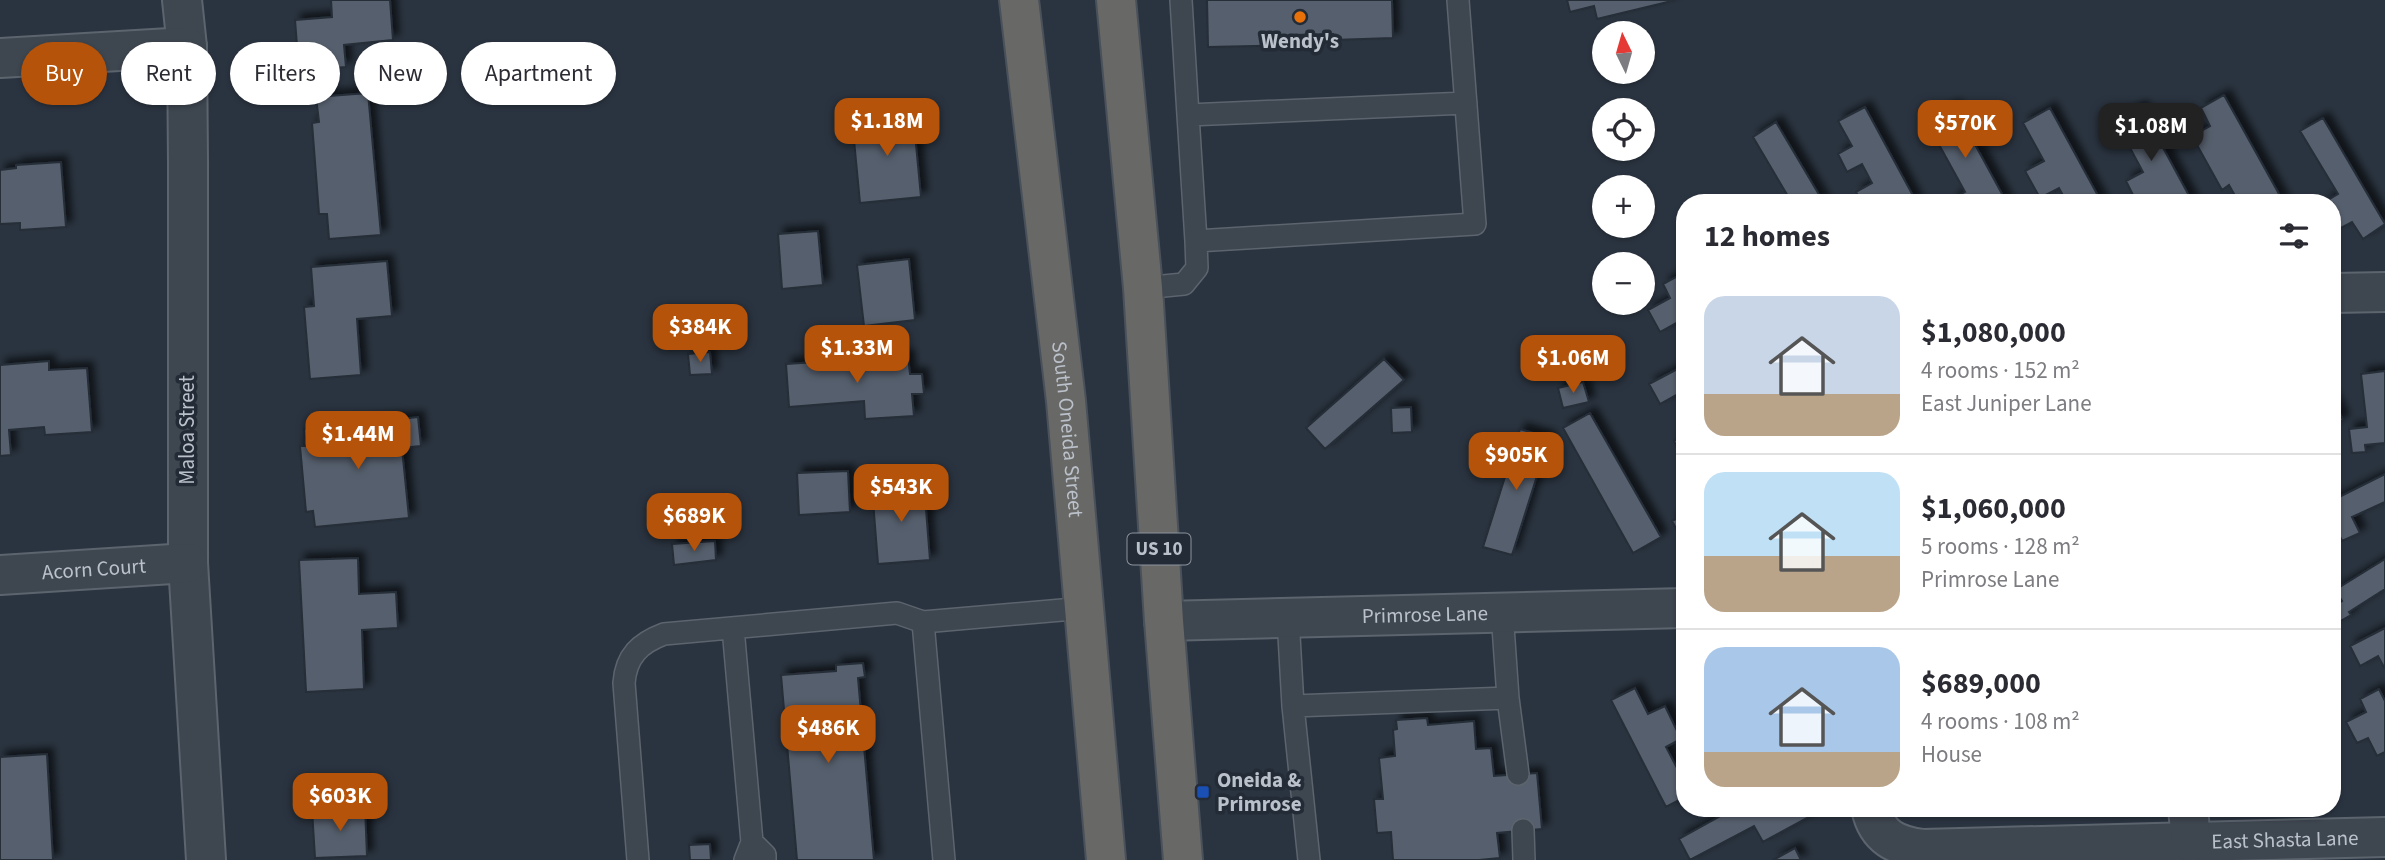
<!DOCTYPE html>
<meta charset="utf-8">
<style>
:root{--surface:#fff;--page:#f7f7f7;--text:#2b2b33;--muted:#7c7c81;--line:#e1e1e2;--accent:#b45309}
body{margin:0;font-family:"Source Sans 3",sans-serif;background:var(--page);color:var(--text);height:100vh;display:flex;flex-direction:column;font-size:26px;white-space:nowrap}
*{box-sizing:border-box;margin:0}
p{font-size:23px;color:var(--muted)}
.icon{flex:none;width:38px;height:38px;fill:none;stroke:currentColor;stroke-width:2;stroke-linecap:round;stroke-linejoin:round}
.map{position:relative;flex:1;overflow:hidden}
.side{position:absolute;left:1676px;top:194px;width:665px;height:623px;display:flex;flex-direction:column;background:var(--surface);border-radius:28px;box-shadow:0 2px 5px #0004}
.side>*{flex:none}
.top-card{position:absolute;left:21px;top:42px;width:665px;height:63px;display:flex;gap:14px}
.needle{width:46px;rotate:355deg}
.buttons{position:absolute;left:1592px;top:21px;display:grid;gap:14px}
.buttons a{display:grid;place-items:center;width:63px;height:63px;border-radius:50%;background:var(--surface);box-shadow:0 2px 5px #0004;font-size:35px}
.price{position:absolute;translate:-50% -60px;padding:0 16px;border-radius:14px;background:var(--accent);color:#fff;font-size:23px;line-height:46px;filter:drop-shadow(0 2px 4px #0008)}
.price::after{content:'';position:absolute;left:50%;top:42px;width:21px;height:16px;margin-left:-10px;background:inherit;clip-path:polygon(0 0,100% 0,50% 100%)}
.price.current{background:#222;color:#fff}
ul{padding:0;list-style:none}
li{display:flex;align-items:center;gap:21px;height:175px;padding:0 28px}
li+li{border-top:2px solid var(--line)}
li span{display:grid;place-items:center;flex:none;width:196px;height:140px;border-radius:21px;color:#555}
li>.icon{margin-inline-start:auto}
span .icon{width:84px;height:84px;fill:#fffc;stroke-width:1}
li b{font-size:30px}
h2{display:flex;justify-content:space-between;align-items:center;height:84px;padding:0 28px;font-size:30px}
.tag{padding:0 24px;border-radius:32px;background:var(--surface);box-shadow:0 2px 5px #0004;font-size:24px;line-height:63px}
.tag.current{background:var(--accent);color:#fff}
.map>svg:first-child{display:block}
.building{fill:#565f6d;stroke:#252d38;stroke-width:2;filter:url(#shadow)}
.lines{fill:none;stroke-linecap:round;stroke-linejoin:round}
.service-casing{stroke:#5c646e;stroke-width:24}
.minor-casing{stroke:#5c646e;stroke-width:42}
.trunk-casing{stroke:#49515b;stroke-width:42}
.service{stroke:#3e4650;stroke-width:21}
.minor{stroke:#3e4650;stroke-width:38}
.trunk{stroke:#686866;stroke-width:38}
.food-dot{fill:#e8710a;stroke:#232b36;stroke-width:2.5}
.transit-dot{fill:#1a4fb4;stroke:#232b36;stroke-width:2.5}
.labels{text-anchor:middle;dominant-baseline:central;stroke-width:7;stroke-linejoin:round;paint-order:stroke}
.shield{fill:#232b36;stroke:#8d949e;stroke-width:2}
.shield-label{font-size:19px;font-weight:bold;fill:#bbc1ca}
.poi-label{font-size:21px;font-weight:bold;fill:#bbc1ca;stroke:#232b36}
.street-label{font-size:21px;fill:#bbc1ca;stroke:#232b36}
</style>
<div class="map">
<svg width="2385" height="860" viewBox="0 0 2385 860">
<defs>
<filter id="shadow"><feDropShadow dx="6" dy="-6" stdDeviation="3.5" flood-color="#0009"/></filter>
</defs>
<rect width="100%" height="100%" fill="#2a3440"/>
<!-- building -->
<path class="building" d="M331 0H390L393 40 344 45 346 67 299 71 295 20 332 17Z
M1207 0H1392L1393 38 1333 40V34L1294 35 1295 45 1208 47Z
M1567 0H1676L1597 19 1594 6 1570 12Z
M368 93 381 235 329 239 327 214H319L312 123 319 122 316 97Z
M2224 95 2284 203H2239L2229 185 2222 190 2192 136 2210 126 2201 108Z
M1954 106 2007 203H1955L1953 199 1965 192 1926 121Z
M1865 107 1917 203H1862L1856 192 1872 183 1862 164 1847 172 1838 154 1852 146 1838 121Z
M2141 107 2193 203H2137L2126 181 2143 172 2115 120Z
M2050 108 2102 203H2067L2059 188 2040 198 2025 171 2044 161 2023 123Z
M913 113 921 197 860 203 852 119Z
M2323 118 2385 224 2363 239 2352 222 2339 229 2333 218V203H2323L2338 194 2300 131Z
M1776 122 1824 203H1792L1753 137Z
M61 162 66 227 20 230V223L0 224V170L16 168V165Z
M818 231 823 285 782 289 778 234Z
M909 259 915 320 864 326 857 265Z
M387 261 392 316 357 319 361 375 310 379 304 307 314 306 311 267Z
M1685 272V318L1660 332 1648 310 1670 298 1663 284Z
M710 352 712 374 690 375 688 354Z
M908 356 910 374H922L924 394H912L914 416 865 419 864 401 789 407 786 364Z
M1384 359 1404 380 1325 449 1306 428Z
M49 361V370L87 368 92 432 45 435 44 427 9 430 11 455 0 456V365Z
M1685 365V390L1660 404 1649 384Z
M2385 371V443L2365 445 2366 452 2352 453 2349 429 2367 427 2361 374Z
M1583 382 1589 402 1563 408 1558 388Z
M2333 399 2343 420 2333 426Z
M1411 407 1412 432 1392 433 1391 408Z
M1590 413 1661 537 1633 553 1563 428Z
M418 417 421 446 402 448 409 518 315 527 313 511 306 512 300 446H306L304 429Z
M1520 429 1549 438 1512 555 1483 547Z
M1685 435V464L1674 441Z
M848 471 850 512 799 515 797 473Z
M2385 474V502L2352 517 2360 533 2342 541 2333 522V500Z
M924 484 930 560 878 564 872 488Z
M1685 514V545L1672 521Z
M715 541 716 560 674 565 672 544Z
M358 558 359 594 396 592 398 628 362 630 364 689 306 692 299 560Z
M2385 559V589L2349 612 2351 615 2337 623 2333 616V607L2342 601 2335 590Z
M2385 628V669L2378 656 2360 666 2350 646Z
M863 663 865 677 858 678 874 860H797L781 675 836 671V665Z
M1635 688 1648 714 1665 706 1681 739 1666 747 1677 768 1685 764V784L1683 785 1685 797 1666 807 1611 700Z
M2379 689 2385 701V752L2377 756 2368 738 2357 743 2346 722 2366 712 2360 699Z
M1427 718 1428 725 1474 721 1476 749 1491 748 1494 776 1537 773 1542 829 1497 833 1500 858 1479 860H1393L1391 832 1377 833 1374 799H1383L1379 758 1395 756 1393 730 1397 729 1396 720Z
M47 754 53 860H0V757Z
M365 807 367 856 315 858 312 810Z
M1735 808H1805L1809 817 1763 842 1754 826 1690 860 1679 839Z
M710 844 711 860H690L689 845Z
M1795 848 1801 860H1773Z"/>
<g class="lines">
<!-- service casing -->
<g class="service-casing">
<path id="service" d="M1181 0 1188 115
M1196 241 1188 115 1466 103
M1143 288 1184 284 1197 268 1196 241 1475 224 1458 0
M1288 618 1293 706 1508 698 1502 612
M923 622 944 860
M733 628 752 842 745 860
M1508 698 1518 774
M1293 706 1309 860
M1523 830 1524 860
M752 842 765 855V860
M638 860 624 683C626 656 640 643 664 634L897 613 923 622 1085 608"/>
</g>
<!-- minor casing -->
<g class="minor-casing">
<g id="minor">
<path d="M182 0 187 47 188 162V563L206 860"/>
<path d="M0 58 187 47"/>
<path d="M2333 293 2385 292"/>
<path id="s1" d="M0 575 188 563"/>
<path id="s2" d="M1164 621 1685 608"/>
<path id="s3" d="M1871 808C1877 837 1896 846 1923 849L2385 837"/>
<path d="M2188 808 2191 842"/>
</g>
</g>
<!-- trunk casing -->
<g class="trunk-casing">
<g id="trunk">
<path id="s4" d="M1019 0 1066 401 1106 860"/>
<path d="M1116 0 1143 288 1164 621 1183 860"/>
</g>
</g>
<!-- service -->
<use href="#service" class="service"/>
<!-- minor -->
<use href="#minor" class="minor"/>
<!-- trunk -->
<use href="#trunk" class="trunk"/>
</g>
<!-- markers -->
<circle class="food-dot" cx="1300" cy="17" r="7"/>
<rect class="transit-dot" x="1196" y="785" width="14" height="14" rx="3.5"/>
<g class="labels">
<!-- shield labels -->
<rect class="shield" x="1127.5" y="533.5" width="63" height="31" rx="5"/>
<g class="shield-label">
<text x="1159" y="549">US 10</text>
</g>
<!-- poi labels -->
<g class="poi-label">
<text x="1300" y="41">Wendy's</text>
<text x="1217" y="780" text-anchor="start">Oneida &amp;<tspan x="1217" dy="24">Primrose</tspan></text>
</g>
<!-- street labels -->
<g class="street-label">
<text stroke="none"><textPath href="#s4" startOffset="432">South Oneida Street</textPath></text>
<text transform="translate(187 430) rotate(-90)">Maloa Street</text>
<text stroke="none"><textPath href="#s1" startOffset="94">Acorn Court</textPath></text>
<text stroke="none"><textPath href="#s2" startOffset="261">Primrose Lane</textPath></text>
<text stroke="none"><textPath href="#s3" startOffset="434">East Shasta Lane</textPath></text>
</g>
</g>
</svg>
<div class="buttons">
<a><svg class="needle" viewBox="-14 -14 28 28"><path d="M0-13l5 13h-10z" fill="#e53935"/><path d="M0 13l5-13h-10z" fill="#7c7c81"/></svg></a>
<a><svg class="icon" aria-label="locate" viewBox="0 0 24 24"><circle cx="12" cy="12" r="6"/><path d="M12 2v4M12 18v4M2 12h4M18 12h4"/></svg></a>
<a>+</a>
<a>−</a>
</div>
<b class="price" style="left:887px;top:158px">$1.18M</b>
<b class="price" style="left:1965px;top:160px">$570K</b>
<b class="price current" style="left:2151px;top:163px">$1.08M</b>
<b class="price" style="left:700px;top:364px">$384K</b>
<b class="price" style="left:857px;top:385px">$1.33M</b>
<b class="price" style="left:1573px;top:395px">$1.06M</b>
<b class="price" style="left:358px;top:471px">$1.44M</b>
<b class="price" style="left:1516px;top:492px">$905K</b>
<b class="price" style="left:901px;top:524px">$543K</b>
<b class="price" style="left:694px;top:553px">$689K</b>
<b class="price" style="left:828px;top:765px">$486K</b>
<b class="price" style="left:340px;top:833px">$603K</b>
<div class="top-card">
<a class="tag current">Buy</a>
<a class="tag">Rent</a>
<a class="tag">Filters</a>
<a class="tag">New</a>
<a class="tag">Apartment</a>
</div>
<section class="side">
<h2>12 homes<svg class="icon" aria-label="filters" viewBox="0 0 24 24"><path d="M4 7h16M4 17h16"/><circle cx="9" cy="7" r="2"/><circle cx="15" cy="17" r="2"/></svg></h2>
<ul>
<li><span style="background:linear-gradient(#c9d6e8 70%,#b9a48a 0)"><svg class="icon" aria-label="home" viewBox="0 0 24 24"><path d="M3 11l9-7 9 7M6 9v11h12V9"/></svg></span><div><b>$1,080,000</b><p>4 rooms · 152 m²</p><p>East Juniper Lane</p></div></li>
<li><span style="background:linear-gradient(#bfe0f5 60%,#b9a48a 0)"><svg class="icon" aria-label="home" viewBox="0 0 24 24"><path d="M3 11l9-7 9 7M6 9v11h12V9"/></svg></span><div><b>$1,060,000</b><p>5 rooms · 128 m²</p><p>Primrose Lane</p></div></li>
<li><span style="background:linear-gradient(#a9c7e8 75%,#b9a48a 0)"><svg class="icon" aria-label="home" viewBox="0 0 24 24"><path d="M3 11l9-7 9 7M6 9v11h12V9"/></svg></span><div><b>$689,000</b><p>4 rooms · 108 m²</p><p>House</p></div></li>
</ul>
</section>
</div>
